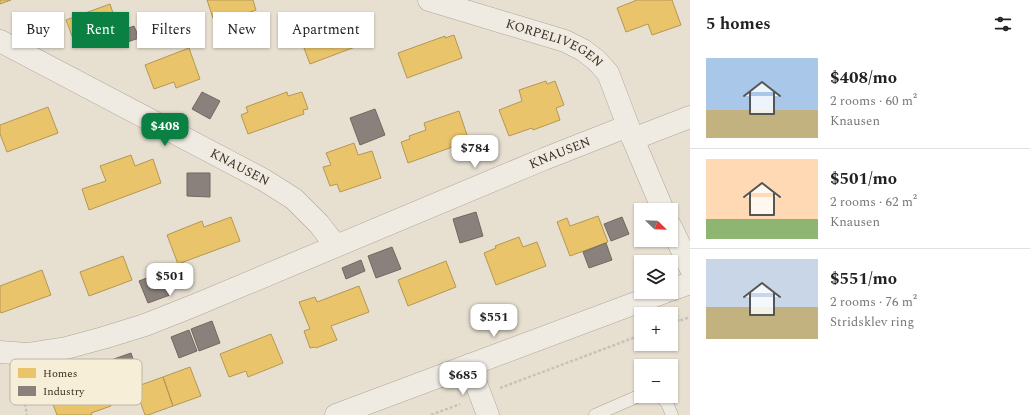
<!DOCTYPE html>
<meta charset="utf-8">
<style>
:root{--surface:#fff;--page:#f6f6f6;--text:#222;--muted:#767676;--line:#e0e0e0;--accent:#0b8043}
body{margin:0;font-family:Spectral,serif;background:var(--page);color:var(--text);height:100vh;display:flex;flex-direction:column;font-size:15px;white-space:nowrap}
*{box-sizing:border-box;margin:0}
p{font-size:13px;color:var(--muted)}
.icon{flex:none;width:22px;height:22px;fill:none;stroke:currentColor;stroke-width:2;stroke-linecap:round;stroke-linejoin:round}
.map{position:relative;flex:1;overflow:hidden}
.sheet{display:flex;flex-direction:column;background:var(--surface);width:340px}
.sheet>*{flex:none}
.top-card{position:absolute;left:12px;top:12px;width:380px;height:36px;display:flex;gap:8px}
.needle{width:26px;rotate:113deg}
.controls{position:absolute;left:634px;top:203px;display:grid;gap:8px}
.controls a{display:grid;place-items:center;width:44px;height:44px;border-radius:0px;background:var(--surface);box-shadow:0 1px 3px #0004;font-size:20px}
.price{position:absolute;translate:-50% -34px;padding:0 9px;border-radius:8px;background:#fff;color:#222;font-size:13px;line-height:26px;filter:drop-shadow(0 1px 2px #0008)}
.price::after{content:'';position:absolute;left:50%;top:24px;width:12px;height:9px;margin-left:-6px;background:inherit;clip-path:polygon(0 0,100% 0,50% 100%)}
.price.selected{background:var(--accent);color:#fff}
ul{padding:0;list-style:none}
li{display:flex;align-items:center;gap:12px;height:100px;padding:0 16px}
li+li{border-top:1px solid var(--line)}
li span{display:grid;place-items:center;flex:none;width:112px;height:80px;border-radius:0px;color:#555}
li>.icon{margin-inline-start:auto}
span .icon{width:48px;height:48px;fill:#fffc;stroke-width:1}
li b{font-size:17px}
h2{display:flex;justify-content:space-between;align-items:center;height:48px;padding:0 16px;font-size:17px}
.chip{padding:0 14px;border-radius:0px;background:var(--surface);box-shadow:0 1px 3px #0004;font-size:14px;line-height:36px}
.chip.selected{background:var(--accent);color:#fff}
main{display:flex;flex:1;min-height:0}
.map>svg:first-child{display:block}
.homes{fill:#e9c46a;stroke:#b59754}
.industry{fill:#8a817c;stroke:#736860}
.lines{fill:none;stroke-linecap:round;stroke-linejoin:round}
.service-casing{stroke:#ada599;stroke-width:13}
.minor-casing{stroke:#ada599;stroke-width:23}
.tertiary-casing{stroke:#ada599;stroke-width:23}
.path{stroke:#c8c2b9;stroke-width:2.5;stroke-dasharray:3 2;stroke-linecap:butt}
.service{stroke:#efebe3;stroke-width:12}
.minor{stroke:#efebe3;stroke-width:22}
.tertiary{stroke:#efebe3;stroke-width:22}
.labels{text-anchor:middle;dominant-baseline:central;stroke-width:4;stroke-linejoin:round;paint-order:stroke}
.street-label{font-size:13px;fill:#3d2e20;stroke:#f7eed8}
.key{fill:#f7eed8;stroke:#bfb4a1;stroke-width:1}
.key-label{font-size:11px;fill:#3d2e20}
</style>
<main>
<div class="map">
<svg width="690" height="415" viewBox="0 0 690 415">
<rect width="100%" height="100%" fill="#e7e0d1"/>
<!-- homes -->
<path class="homes" d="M0 0H11L0 4Z
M207 0H253L256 10 215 24Z
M637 0H672L681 25 652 35 648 24 626 32 617 8Z
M110 4 118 28 75 44 66 20Z
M344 17 355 47 310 64 301 40 321 33 319 26Z
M255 34H264V46H254Z
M454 35 462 58 407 78 398 53 445 36V38Z
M189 48 200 79 176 88 174 82 154 89 145 65Z
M546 81 547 84 555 81 564 105 556 108 560 120 533 130 532 128 509 136 499 110 522 101 519 90Z
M287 92 288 96 302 92 308 109 303 110 304 114 248 134 241 115 248 112 246 107Z
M48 107 58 133 7 152 0 134V125Z
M459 111 469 141 408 163 401 142 410 139 409 136 426 130 424 123Z
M354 143 358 155 372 151 381 178 340 192 337 184 330 186 323 167 331 165 326 153Z
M131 155 135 166 153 159 161 183 89 210 82 189 106 181 100 166Z
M598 216 608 242 570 256 557 222 567 218 570 226Z
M231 217 240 241 178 264 167 235 202 221 204 227Z
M519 237 523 247 537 242 546 266 496 285 484 253 496 248 495 246Z
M123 256 132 280 89 296 80 272Z
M446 261 456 287 408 306 398 280Z
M42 270 51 295 1 313 0 311V286Z
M359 286 369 312 331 326 337 340 316 348 315 347 310 348 304 331 310 329 299 302 315 297 317 302Z
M271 334 283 363 248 377 246 371 229 377 220 354Z
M190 367 201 396 173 406 163 377Z
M163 377 173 406 148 415H145L135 387Z
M102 381 111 406 91 413 92 415H57L51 399Z"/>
<!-- industry -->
<path class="industry" d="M134 26 139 38 119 45 115 33Z
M202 92 220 101 210 119 192 109Z
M375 109 385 135 360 145 350 118Z
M187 173H210V197L187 196Z
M476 212 483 236 460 243 453 219Z
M622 217 629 234 611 241 604 224Z
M606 243 612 260 589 268 583 252Z
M392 247 401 269 376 278 368 256Z
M361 260 365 271 346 279 342 268Z
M159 268 170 295 148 303 139 281 152 276 150 272Z
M212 321 220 343 199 351 191 329Z
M189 330 197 351 179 358 171 337Z
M131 353 138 373 118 380 111 360Z"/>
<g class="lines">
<!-- service casing -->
<g class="service-casing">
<path id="service" d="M660 396 667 403 672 415
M595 415 641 395"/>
</g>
<!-- minor casing -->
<g class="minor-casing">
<g id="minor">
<path id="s1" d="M429 0 565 41 583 50 596 60 608 73 633 139 663 210"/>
<path id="s2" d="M0 41 264 180 294 199 319 224 336 246"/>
<path d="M633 139 690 117"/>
<path d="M671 227 690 267"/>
<path id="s3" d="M0 352 27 354 66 348 103 338 145 325 193 306 544 159 628 126"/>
<path d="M469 365 488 415"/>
</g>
</g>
<!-- tertiary casing -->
<g class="tertiary-casing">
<path id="tertiary" d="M671 290 690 283
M336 415 665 292"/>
</g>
<!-- path -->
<path class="path" d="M675 310 679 321
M671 324 690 317
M26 374 24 400 27 415
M500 388 641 335
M431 415 460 404"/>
<!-- service -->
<use href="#service" class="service"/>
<!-- minor -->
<use href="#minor" class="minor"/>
<!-- tertiary -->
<use href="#tertiary" class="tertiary"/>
</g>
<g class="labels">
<!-- street labels -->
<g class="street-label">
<text stroke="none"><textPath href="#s1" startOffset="133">KORPELIVEGEN</textPath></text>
<text stroke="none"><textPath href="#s3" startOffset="598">KNAUSEN</textPath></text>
<text stroke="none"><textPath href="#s2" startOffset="271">KNAUSEN</textPath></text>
</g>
</g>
<!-- legend -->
<rect x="10" y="359" width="132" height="46" rx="6" class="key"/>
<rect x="18" y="368" width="18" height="10" fill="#e9c46a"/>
<rect x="18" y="386" width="18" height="10" fill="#8a817c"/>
<g class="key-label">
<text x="43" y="377">Homes</text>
<text x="43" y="395">Industry</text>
</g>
</svg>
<div class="controls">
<a><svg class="needle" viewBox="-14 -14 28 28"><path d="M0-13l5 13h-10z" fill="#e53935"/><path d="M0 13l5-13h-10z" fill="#767676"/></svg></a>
<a><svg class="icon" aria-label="layers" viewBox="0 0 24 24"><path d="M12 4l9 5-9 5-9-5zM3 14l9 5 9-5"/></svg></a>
<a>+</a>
<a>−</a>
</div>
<b class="price selected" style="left:165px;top:147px">$408</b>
<b class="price" style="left:475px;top:169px">$784</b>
<b class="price" style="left:170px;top:297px">$501</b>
<b class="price" style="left:494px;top:338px">$551</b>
<b class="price" style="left:463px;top:396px">$685</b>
<div class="top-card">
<a class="chip">Buy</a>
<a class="chip selected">Rent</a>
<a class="chip">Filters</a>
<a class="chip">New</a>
<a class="chip">Apartment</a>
</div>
</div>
<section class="sheet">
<h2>5 homes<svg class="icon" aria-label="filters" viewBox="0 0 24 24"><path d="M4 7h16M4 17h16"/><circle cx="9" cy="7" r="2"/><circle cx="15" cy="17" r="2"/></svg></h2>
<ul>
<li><span style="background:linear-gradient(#a9c7e8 65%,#c2b280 0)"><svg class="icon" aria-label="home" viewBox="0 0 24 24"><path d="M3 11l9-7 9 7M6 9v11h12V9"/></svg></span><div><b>$408/mo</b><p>2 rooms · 60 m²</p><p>Knausen</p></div></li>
<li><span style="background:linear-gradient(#ffd9b3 75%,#8fb573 0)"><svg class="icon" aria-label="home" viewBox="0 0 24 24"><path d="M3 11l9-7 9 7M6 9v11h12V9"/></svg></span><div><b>$501/mo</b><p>2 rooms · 62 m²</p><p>Knausen</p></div></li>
<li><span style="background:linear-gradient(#c9d6e8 60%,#c2b280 0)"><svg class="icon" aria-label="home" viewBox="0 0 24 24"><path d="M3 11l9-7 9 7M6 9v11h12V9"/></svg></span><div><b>$551/mo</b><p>2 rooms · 76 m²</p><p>Stridsklev ring</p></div></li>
</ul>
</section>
</main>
